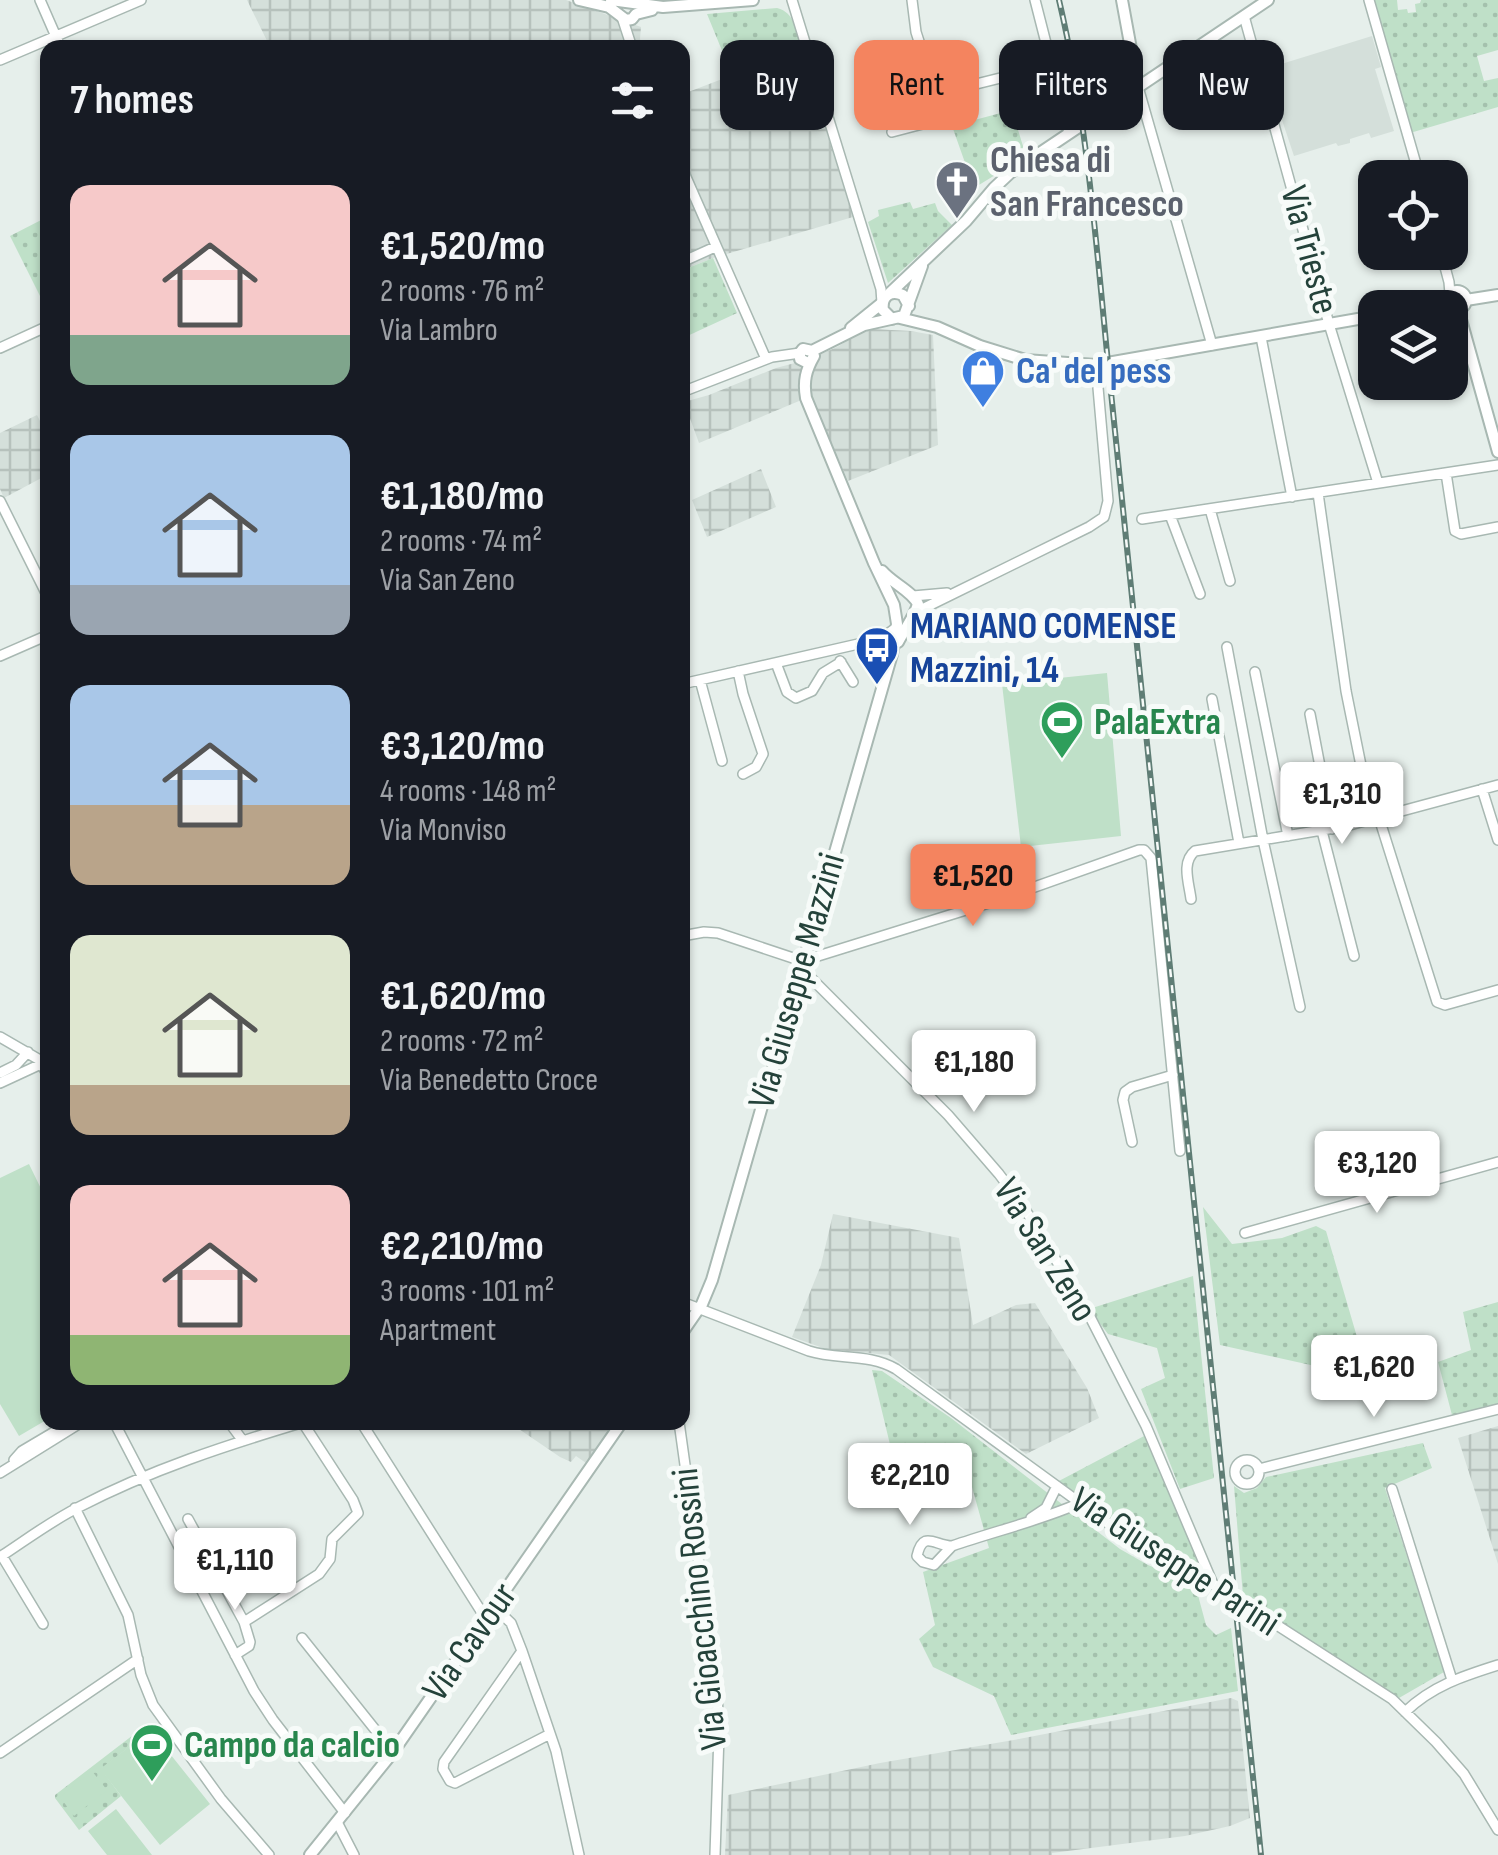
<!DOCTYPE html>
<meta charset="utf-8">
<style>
:root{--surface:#171b24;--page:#242831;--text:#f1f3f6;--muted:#9ea1a6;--accent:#f4845f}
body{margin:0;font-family:"Sofia Sans Condensed",sans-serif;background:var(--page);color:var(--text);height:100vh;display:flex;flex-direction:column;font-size:38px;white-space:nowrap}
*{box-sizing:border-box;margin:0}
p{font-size:32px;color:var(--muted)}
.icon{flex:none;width:55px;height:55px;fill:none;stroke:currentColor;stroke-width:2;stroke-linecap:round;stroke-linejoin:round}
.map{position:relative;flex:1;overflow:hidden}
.side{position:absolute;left:40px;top:40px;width:650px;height:1390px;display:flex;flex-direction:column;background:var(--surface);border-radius:20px;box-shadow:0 2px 8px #0004}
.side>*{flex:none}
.banner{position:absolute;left:720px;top:40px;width:628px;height:90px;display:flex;gap:20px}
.fabs{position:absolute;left:1358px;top:160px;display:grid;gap:20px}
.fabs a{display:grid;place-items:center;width:110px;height:110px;border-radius:20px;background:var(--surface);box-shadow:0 2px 8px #0004;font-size:50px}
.price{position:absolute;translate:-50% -85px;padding:0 22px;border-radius:10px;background:#fff;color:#222;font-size:32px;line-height:65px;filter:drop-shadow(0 2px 5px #0008)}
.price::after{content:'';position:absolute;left:50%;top:60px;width:30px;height:22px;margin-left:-15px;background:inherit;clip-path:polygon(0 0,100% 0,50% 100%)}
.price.selected{background:var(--accent);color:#111}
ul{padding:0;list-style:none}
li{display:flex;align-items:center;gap:30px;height:250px;padding:0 30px}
li span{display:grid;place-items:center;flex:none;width:280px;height:200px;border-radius:20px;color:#555}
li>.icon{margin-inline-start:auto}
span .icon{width:120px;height:120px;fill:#fffc;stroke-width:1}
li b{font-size:42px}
h2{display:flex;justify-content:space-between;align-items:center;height:120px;padding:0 30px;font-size:42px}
.chip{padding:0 35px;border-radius:20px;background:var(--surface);box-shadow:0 2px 8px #0004;font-size:35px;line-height:90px}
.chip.selected{background:var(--accent);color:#111}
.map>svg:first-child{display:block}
.built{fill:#d4dfda}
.industrial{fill:url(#industrial-grid)}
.green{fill:url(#green-dots)}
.pitch{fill:#bfe0c8}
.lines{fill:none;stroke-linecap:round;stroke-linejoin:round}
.minor-casing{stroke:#a8b8b2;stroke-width:12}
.tertiary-casing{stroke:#a8b8b2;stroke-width:14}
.minor{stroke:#fff;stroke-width:9}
.tertiary{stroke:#fff;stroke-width:10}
.rail-casing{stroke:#5f7d75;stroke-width:6}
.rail{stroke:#f7fbf9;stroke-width:2.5;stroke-dasharray:8;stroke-linecap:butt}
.labels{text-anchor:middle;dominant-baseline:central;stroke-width:10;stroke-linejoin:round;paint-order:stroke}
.worship-label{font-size:38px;font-weight:bold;fill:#5b616d;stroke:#f7fbf9;text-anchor:start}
.street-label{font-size:38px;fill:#24423a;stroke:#f7fbf9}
.shop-label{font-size:38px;font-weight:bold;fill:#366cbe;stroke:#f7fbf9;text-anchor:start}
.transit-label{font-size:38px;font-weight:bold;fill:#164399;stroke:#f7fbf9;text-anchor:start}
.leisure-label{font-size:38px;font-weight:bold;fill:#27864d;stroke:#f7fbf9;text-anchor:start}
</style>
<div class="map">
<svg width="1498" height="1855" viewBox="0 0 1498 1855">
<defs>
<pattern id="industrial-grid" width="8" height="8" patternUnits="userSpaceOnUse" patternTransform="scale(2.5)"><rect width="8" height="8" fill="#d4dfda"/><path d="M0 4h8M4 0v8" fill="none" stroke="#b6c1bc"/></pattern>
<pattern id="green-dots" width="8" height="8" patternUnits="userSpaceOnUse" patternTransform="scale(2.5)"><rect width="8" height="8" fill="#bfe0c8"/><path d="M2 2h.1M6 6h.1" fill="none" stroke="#a4c1ad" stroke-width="1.8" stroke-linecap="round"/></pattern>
</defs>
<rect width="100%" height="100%" fill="#e6efeb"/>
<!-- built -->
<path class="built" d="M1372 36 1381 67 1375 69 1394 131 1371 138 1369 133 1350 139V143L1338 146 1336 143 1294 156 1265 69Z"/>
<!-- industrial -->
<path class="industrial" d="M247 0H566L641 27 640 39 643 47H270Z
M801 49 853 217 713 258 683 270V94Z
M872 329 911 331 933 335 938 445 848 481 811 396 699 443 684 402 709 395 776 368 810 359 839 346 854 336Z
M37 415 47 435V475L4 498 0 489V433Z
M761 469 776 507 707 537 692 500Z
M833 1214 959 1238 973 1325 1016 1305 1035 1303 1087 1388 1099 1418 1026 1454 889 1355 826 1349 792 1337 821 1265Z
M510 1423H614L586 1463 576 1456 571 1462 560 1457Z
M1498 1426V1564L1458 1438Z
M1231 1698 1238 1701 1250 1818 1230 1826 1185 1836 1052 1853V1855H725L728 1795 880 1763 1019 1739Z"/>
<!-- green -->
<path class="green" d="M1374 0H1397L1398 10 1407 9 1408 13 1416 12 1415 4 1420 3 1421 0H1498V50L1477 56 1484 81 1498 78V107L1410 133Z
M777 8C795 12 797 33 801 49L732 75 707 14Z
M1012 110 1026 156 974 188 952 126Z
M910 202 913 209 935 203 938 211 952 225 888 283 868 222 879 216 878 210Z
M47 217V310L10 236Z
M713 258 737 313 683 338V270Z
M1203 1207 1232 1244 1282 1238 1316 1226 1326 1231 1369 1378 1220 1345Z
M1193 1276 1214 1478 1180 1489 1141 1389 1165 1378 1157 1348 1108 1334 1089 1309Z
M1498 1302V1404L1452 1415 1438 1362 1471 1350 1463 1312Z
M872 1370 882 1371 951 1418 1120 1549 1148 1565 1195 1584 1206 1625 1216 1635 1231 1628 1238 1691 1011 1735 994 1696 933 1667 919 1639 935 1625 923 1572 989 1548 960 1444 894 1461Z
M1146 1435 1204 1575 1147 1548 1057 1482Z
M1423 1443 1432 1468 1385 1488 1444 1672 1399 1698 1348 1669 1243 1596 1234 1486 1244 1493 1257 1488 1266 1477Z
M137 1732 142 1737 101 1769 121 1796 79 1830 55 1798V1795Z"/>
<!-- pitch -->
<path class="pitch" d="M1107 673 1121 836 1021 847 1002 684Z
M29 1164 47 1201 48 1419 19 1436 0 1404V1178Z
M151 1730 210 1804 160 1845 100 1769Z
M92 1771 107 1790 74 1816 60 1797Z
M116 1809 152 1855H107L88 1831Z"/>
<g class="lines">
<!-- minor casing -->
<g class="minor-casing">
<path id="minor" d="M40 0 61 48
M792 0 881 289 882 303
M1035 0 1069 133
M1369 0 1420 178
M1244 16 1329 324 1378 483
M622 17 632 48
M0 60 141 0
M1138 87 1212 345
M944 92 1053 65
M892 132 934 121 942 113 916 32 912 0
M682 168 766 359
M1441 252 1449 282 1450 294
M682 262 715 247
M1261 337 1292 497
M0 348 48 326
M682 392 772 357 800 353
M1446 473 1455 531 1461 534 1498 527
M1318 493 1346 691 1372 820
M0 501 48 597
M1210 509 1230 581
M1170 515 1200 594
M1142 519 1498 465
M913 596 947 593
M916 612 1089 527 1104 517 1108 501 1096 365
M1227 647 1263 840 1300 1007
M0 656 48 635
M840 661 853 682
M776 663 787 692 796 698 812 691 823 673 841 662
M738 671 743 694 763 754 756 767 743 774
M1255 672 1288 836
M700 680 722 761
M682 684 867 642 882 638 896 628
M1212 699 1239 843
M1310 714 1332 829
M1482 789 1498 840
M1379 818 1437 1002 1445 1005 1498 990
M1322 831 1354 956
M1191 899C1189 883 1181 862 1195 851L1346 826 1498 785
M682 936 704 932 718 933 802 961 998 900 1139 850H1144L1151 858 1180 1151
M800 967 948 1115 999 1174 1023 1206 1087 1311 1146 1426 1213 1584
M0 1037 38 1059 48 1075
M0 1073 16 1065 28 1052
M0 1083 41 1064
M1132 1142 1123 1100 1125 1092 1132 1087 1173 1075
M1245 1233 1498 1162
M682 1302 809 1351C838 1360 869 1353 896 1369L1142 1548 1213 1584 1392 1699 1436 1742 1464 1774 1498 1830
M114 1422 254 1691 273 1720 345 1813
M229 1422 243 1441
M361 1422 486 1619
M679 1422 717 1693 719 1734 715 1855
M1235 1472a12 12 0 1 1 24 0a12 12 0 1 1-24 0Z
M14 1460 22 1451 71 1422
M1259 1469 1498 1409
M0 1473 82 1422
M1392 1489 1452 1680
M75 1508 128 1615 141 1675 153 1705 221 1799 269 1855
M1031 1518 1046 1508 1057 1486
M188 1519 244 1622
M952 1546 934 1565 923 1562 917 1556C923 1529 935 1546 952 1546 995 1531 1039 1521 1080 1503
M2 1556 43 1624
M0 1557C26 1540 51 1521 79 1507 150 1470 227 1445 304 1422
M494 1607 511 1623 522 1651 556 1751 579 1855
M302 1638 393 1752
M522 1651 444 1762 443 1769 450 1781 455 1783 550 1734
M235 1655 249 1646 250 1642 244 1622 319 1574 330 1559 332 1539 358 1513 353 1500 303 1423
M1405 1712C1432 1686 1463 1676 1498 1665
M0 1753 138 1659
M337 1822 354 1855"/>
</g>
<!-- tertiary casing -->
<g class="tertiary-casing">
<path id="tertiary" d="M579 0 609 7 626 20 632 19 636 14 652 10
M611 0 663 7 753 0
M1122 0 1138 87
M1448 300a9 9 0 1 1 18 0a9 9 0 1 1-18 0Z
M890 293 966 221 994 188 1010 173 1268 0
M1466 300 1498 295
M1422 308 1448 303
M1458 309 1498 452
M900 318 937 327 980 346 1025 360 1096 365 1375 316
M892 319 883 310C881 297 890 289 903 295L909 306
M851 328 882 303
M808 363 800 359V353L803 349 812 351 864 325 904 316 922 266
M882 571C892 583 912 591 918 604 915 616 904 630 898 642
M682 1333 702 1304 712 1280 892 654 897 624 894 605 874 563 806 398C803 381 806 370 814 356L812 351
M310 1855 393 1752 622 1422"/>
</g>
<!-- minor -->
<use href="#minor" class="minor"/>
<!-- tertiary -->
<use href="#tertiary" class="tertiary"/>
<!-- rail casing -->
<g class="rail-casing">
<path id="rail" d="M1059 0C1087 119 1096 242 1108 363L1261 1855"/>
</g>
<!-- rail -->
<use href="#rail" class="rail"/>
</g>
<!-- icons -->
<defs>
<g id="church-pin" transform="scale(2.25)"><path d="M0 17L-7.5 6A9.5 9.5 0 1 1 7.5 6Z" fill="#6b7280" stroke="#f7fbf9"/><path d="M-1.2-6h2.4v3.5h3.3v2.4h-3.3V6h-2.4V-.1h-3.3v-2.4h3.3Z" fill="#fff"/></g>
<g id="shop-pin" transform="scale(2.25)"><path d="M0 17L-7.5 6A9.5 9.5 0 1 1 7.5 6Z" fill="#3f7fe0" stroke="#f7fbf9"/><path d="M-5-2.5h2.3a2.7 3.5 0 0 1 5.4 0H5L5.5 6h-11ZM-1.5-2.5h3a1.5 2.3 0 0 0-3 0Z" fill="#fff"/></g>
<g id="bus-pin" transform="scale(2.25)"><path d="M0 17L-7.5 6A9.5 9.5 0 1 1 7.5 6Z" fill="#1a4fb4" stroke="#f7fbf9"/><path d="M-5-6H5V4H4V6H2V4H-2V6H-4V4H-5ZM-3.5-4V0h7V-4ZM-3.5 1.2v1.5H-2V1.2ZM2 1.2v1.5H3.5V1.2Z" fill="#fff"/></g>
<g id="stadium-pin" transform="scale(2.25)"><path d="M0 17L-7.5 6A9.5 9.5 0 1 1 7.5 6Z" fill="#2e9e5b" stroke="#f7fbf9"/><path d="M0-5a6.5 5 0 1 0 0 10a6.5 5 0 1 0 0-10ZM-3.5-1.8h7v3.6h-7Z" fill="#fff"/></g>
</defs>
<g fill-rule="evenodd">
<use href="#church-pin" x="957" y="182"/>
<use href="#shop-pin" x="983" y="371"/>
<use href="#bus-pin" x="877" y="648"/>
<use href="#stadium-pin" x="1062" y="722"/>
<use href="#stadium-pin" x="152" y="1745"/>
</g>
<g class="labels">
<!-- worship labels -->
<g class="worship-label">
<text x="990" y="160">Chiesa di<tspan x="990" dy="44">San Francesco</tspan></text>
</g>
<!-- street labels -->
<g class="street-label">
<text transform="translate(1309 250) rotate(75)">Via Trieste</text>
<text transform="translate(797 981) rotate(-74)">Via Giuseppe Mazzini</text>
<text transform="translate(1045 1250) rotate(58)">Via San Zeno</text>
<text transform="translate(1175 1562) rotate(33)">Via Giuseppe Parini</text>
<text transform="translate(700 1609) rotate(-96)">Via Gioacchino Rossini</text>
<text transform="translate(470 1642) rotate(-55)">Via Cavour</text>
</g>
<!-- shop labels -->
<g class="shop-label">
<text x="1016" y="371">Ca' del pess</text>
</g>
<!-- transit labels -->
<g class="transit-label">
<text x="910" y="626">MARIANO COMENSE<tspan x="910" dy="44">Mazzini, 14</tspan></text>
</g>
<!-- leisure labels -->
<g class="leisure-label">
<text x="1094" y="722">PalaExtra</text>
<text x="184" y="1745">Campo da calcio</text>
</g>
</g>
</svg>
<div class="fabs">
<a><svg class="icon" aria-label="locate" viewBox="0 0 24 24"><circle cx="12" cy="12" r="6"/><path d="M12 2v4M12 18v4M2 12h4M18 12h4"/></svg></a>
<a><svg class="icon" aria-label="layers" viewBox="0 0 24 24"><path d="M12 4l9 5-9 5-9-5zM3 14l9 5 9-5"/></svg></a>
</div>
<b class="price" style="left:1342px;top:847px">€1,310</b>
<b class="price selected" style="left:973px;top:929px">€1,520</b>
<b class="price" style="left:974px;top:1115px">€1,180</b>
<b class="price" style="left:1377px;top:1216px">€3,120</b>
<b class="price" style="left:1374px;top:1420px">€1,620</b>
<b class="price" style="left:910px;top:1528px">€2,210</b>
<b class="price" style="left:235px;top:1613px">€1,110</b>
<div class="banner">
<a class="chip">Buy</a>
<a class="chip selected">Rent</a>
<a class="chip">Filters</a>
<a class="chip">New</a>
</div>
<section class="side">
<h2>7 homes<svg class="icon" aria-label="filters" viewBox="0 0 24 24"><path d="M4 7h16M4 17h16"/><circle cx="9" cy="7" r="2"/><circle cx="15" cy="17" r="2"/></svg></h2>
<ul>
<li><span style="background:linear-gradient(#f6c9c9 75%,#7fa58c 0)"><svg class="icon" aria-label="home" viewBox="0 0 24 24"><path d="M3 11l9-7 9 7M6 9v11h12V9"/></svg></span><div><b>€1,520/mo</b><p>2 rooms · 76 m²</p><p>Via Lambro</p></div></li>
<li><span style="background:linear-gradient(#a9c7e8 75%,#9aa5b1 0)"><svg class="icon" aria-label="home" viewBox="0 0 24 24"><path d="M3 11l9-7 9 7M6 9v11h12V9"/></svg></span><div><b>€1,180/mo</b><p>2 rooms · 74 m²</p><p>Via San Zeno</p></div></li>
<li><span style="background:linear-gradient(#a9c7e8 60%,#b9a48a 0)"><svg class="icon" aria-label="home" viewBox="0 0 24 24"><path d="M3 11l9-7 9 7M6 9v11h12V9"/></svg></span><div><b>€3,120/mo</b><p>4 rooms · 148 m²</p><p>Via Monviso</p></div></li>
<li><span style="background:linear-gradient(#dfe7d0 75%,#b9a48a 0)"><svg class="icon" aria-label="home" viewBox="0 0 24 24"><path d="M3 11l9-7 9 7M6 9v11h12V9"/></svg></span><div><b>€1,620/mo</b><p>2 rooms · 72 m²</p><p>Via Benedetto Croce</p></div></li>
<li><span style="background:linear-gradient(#f6c9c9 75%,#8fb573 0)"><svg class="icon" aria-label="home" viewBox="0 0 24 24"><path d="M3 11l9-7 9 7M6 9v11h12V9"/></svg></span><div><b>€2,210/mo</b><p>3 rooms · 101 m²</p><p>Apartment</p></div></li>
</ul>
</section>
</div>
